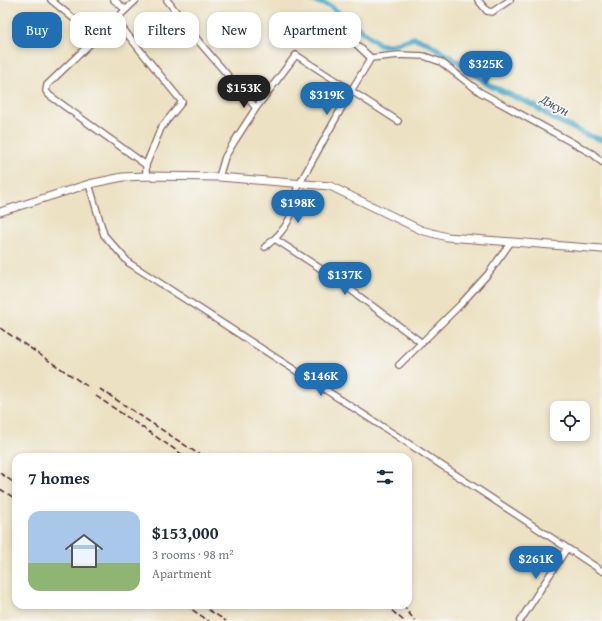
<!DOCTYPE html>
<meta charset="utf-8">
<style>
:root{--surface:#fff;--page:#f6f6f7;--text:#1f2937;--muted:#747a83;--line:#e0e1e3;--accent:#1f6fb2}
body{margin:0;font-family:"Gentium Book Plus",serif;background:var(--page);color:var(--text);height:100vh;display:flex;flex-direction:column;font-size:15px;white-space:nowrap}
*{box-sizing:border-box;margin:0}
p{font-size:13px;color:var(--muted)}
.icon{flex:none;width:22px;height:22px;fill:none;stroke:currentColor;stroke-width:2;stroke-linecap:round;stroke-linejoin:round}
.map{position:relative;flex:1;overflow:hidden}
.details{position:absolute;left:12px;top:453px;width:400px;height:156px;display:flex;flex-direction:column;background:var(--surface);border-radius:12px;box-shadow:0 2px 6px #0003}
.details>*{flex:none}
.banner{position:absolute;left:12px;top:12px;width:400px;height:36px;display:flex;gap:8px}
.controls{position:absolute;left:550px;top:401px;display:grid;gap:8px}
.controls a{display:grid;place-items:center;width:40px;height:40px;border-radius:8px;background:var(--surface);box-shadow:0 2px 6px #0003;font-size:20px}
.price{position:absolute;translate:-50% -34px;padding:0 9px;border-radius:14px;background:var(--accent);color:#fff;font-size:13px;line-height:26px;filter:drop-shadow(0 1px 2px #0008)}
.price::after{content:'';position:absolute;left:50%;top:24px;width:12px;height:9px;margin-left:-6px;background:inherit;clip-path:polygon(0 0,100% 0,50% 100%)}
.price.active{background:#222;color:#fff}
ul{padding:0;list-style:none}
li{display:flex;align-items:center;gap:12px;height:100px;padding:0 16px}
li+li{border-top:1px solid var(--line)}
li span{display:grid;place-items:center;flex:none;width:112px;height:80px;border-radius:12px;color:#555}
li>.icon{margin-inline-start:auto}
span .icon{width:48px;height:48px;fill:#fffc;stroke-width:1}
li b{font-size:17px}
h2{display:flex;justify-content:space-between;align-items:center;height:48px;padding:0 16px;font-size:17px}
.pill{padding:0 14px;border-radius:12px;background:var(--surface);box-shadow:0 2px 6px #0003;font-size:14px;line-height:36px}
.pill.active{background:var(--accent);color:#fff}
.map>svg:first-child{display:block}
.lines{fill:none;stroke-linecap:round;stroke-linejoin:round}
.canal{stroke:#4aa8c9;stroke-width:5.5}
.minor-casing{stroke:#836360;stroke-width:8}
.secondary-casing{stroke:#836360;stroke-width:9}
.minor{stroke:#fff;stroke-width:5.5}
.secondary{stroke:#fff;stroke-width:7}
.rail{stroke:#4a1f2b;stroke-width:1.5;stroke-dasharray:6 3;stroke-linecap:butt}
.labels{text-anchor:middle;dominant-baseline:central;stroke-width:3.5;stroke-linejoin:round;paint-order:stroke}
.water-label{font-size:13px;font-style:italic;fill:#4a566a;stroke:#f6f6f2}
</style>
<div class="map">
<svg width="602" height="621" viewBox="0 0 602 621">
<rect width="100%" height="100%" fill="#f6f6f2"/>
<filter id="ink" filterUnits="userSpaceOnUse"><feTurbulence type="fractalNoise" baseFrequency=".025" numOctaves="2"/><feDisplacementMap in="SourceGraphic" scale="8" xChannelSelector="R" yChannelSelector="G"/><feConvolveMatrix kernelMatrix="1 2 1 2 8 2 1 2 1" color-interpolation-filters="sRGB"/></filter>
<filter id="wash" filterUnits="userSpaceOnUse"><feTurbulence type="fractalNoise" baseFrequency=".012" numOctaves="4" result="noise"/><feDisplacementMap in="SourceGraphic" scale="16" xChannelSelector="R" yChannelSelector="G"/><feGaussianBlur stdDeviation="0.9" result="paint"/><feColorMatrix in="noise" values="0 0 0 0 0 0 0 0 0 0 0 0 0 0 0 0 0 1.4 0 .05"/><feComposite in="paint" operator="in"/></filter>
<g filter="url(#wash)">
<rect width="100%" height="100%" fill="#ece1c3"/>
<g class="lines">
<!-- canal -->
<path class="canal" d="M311 0 330 6 380 45H392L414 38 426 42 460 63 489 85 535 106 552 118 587 135 602 140"/>
</g>
</g>
<g filter="url(#ink)">
<g class="lines">
<!-- minor casing -->
<g class="minor-casing">
<path id="minor" d="M51 0 96 37
M114 0 125 9
M136 0 47 85 46 91 49 95 146 165
M167 0 200 43 256 108
M478 0 487 11 492 12 510 0
M115 19 182 102 161 128 146 165V176
M355 43 371 58 398 55 424 56 441 62 480 92 593 154 602 162
M219 177 225 157 234 142 256 108 296 55 398 121
M300 183 351 91 371 58
M89 184 104 235 129 263 397 436 602 571
M275 239 332 276 422 343
M265 247C291 227 293 213 298 183
M399 365 460 305 488 274 511 242
M520 621 567 548"/>
</g>
<!-- secondary casing -->
<g class="secondary-casing">
<path id="secondary" d="M0 212 89 184 123 177 146 176 219 177 330 186 421 230 447 237 602 249"/>
</g>
<!-- minor -->
<use href="#minor" class="minor"/>
<!-- secondary -->
<use href="#secondary" class="secondary"/>
<!-- rail -->
<path class="rail" d="M0 328 87 386
M100 389 203 457
M96 396 186 457
M0 473 16 484
M0 489 16 499
M185 605 209 621
M201 605 226 621
M385 605 404 621
M403 605 415 621"/>
</g>
</g>
<g class="labels">
<!-- water labels -->
<g class="water-label">
<text transform="translate(555 105) rotate(29)">Джун</text>
</g>
</g>
</svg>
<div class="controls">
<a><svg class="icon" aria-label="locate" viewBox="0 0 24 24"><circle cx="12" cy="12" r="6"/><path d="M12 2v4M12 18v4M2 12h4M18 12h4"/></svg></a>
</div>
<b class="price" style="left:486px;top:85px">$325K</b>
<b class="price active" style="left:244px;top:109px">$153K</b>
<b class="price" style="left:327px;top:116px">$319K</b>
<b class="price" style="left:298px;top:224px">$198K</b>
<b class="price" style="left:345px;top:296px">$137K</b>
<b class="price" style="left:321px;top:397px">$146K</b>
<b class="price" style="left:536px;top:580px">$261K</b>
<div class="banner">
<a class="pill active">Buy</a>
<a class="pill">Rent</a>
<a class="pill">Filters</a>
<a class="pill">New</a>
<a class="pill">Apartment</a>
</div>
<section class="details">
<h2>7 homes<svg class="icon" aria-label="filters" viewBox="0 0 24 24"><path d="M4 7h16M4 17h16"/><circle cx="9" cy="7" r="2"/><circle cx="15" cy="17" r="2"/></svg></h2>
<ul>
<li><span style="background:linear-gradient(#a9c7e8 65%,#8fb573 0)"><svg class="icon" aria-label="home" viewBox="0 0 24 24"><path d="M3 11l9-7 9 7M6 9v11h12V9"/></svg></span><div><b>$153,000</b><p>3 rooms · 98 m²</p><p>Apartment</p></div></li>
</ul>
</section>
</div>
